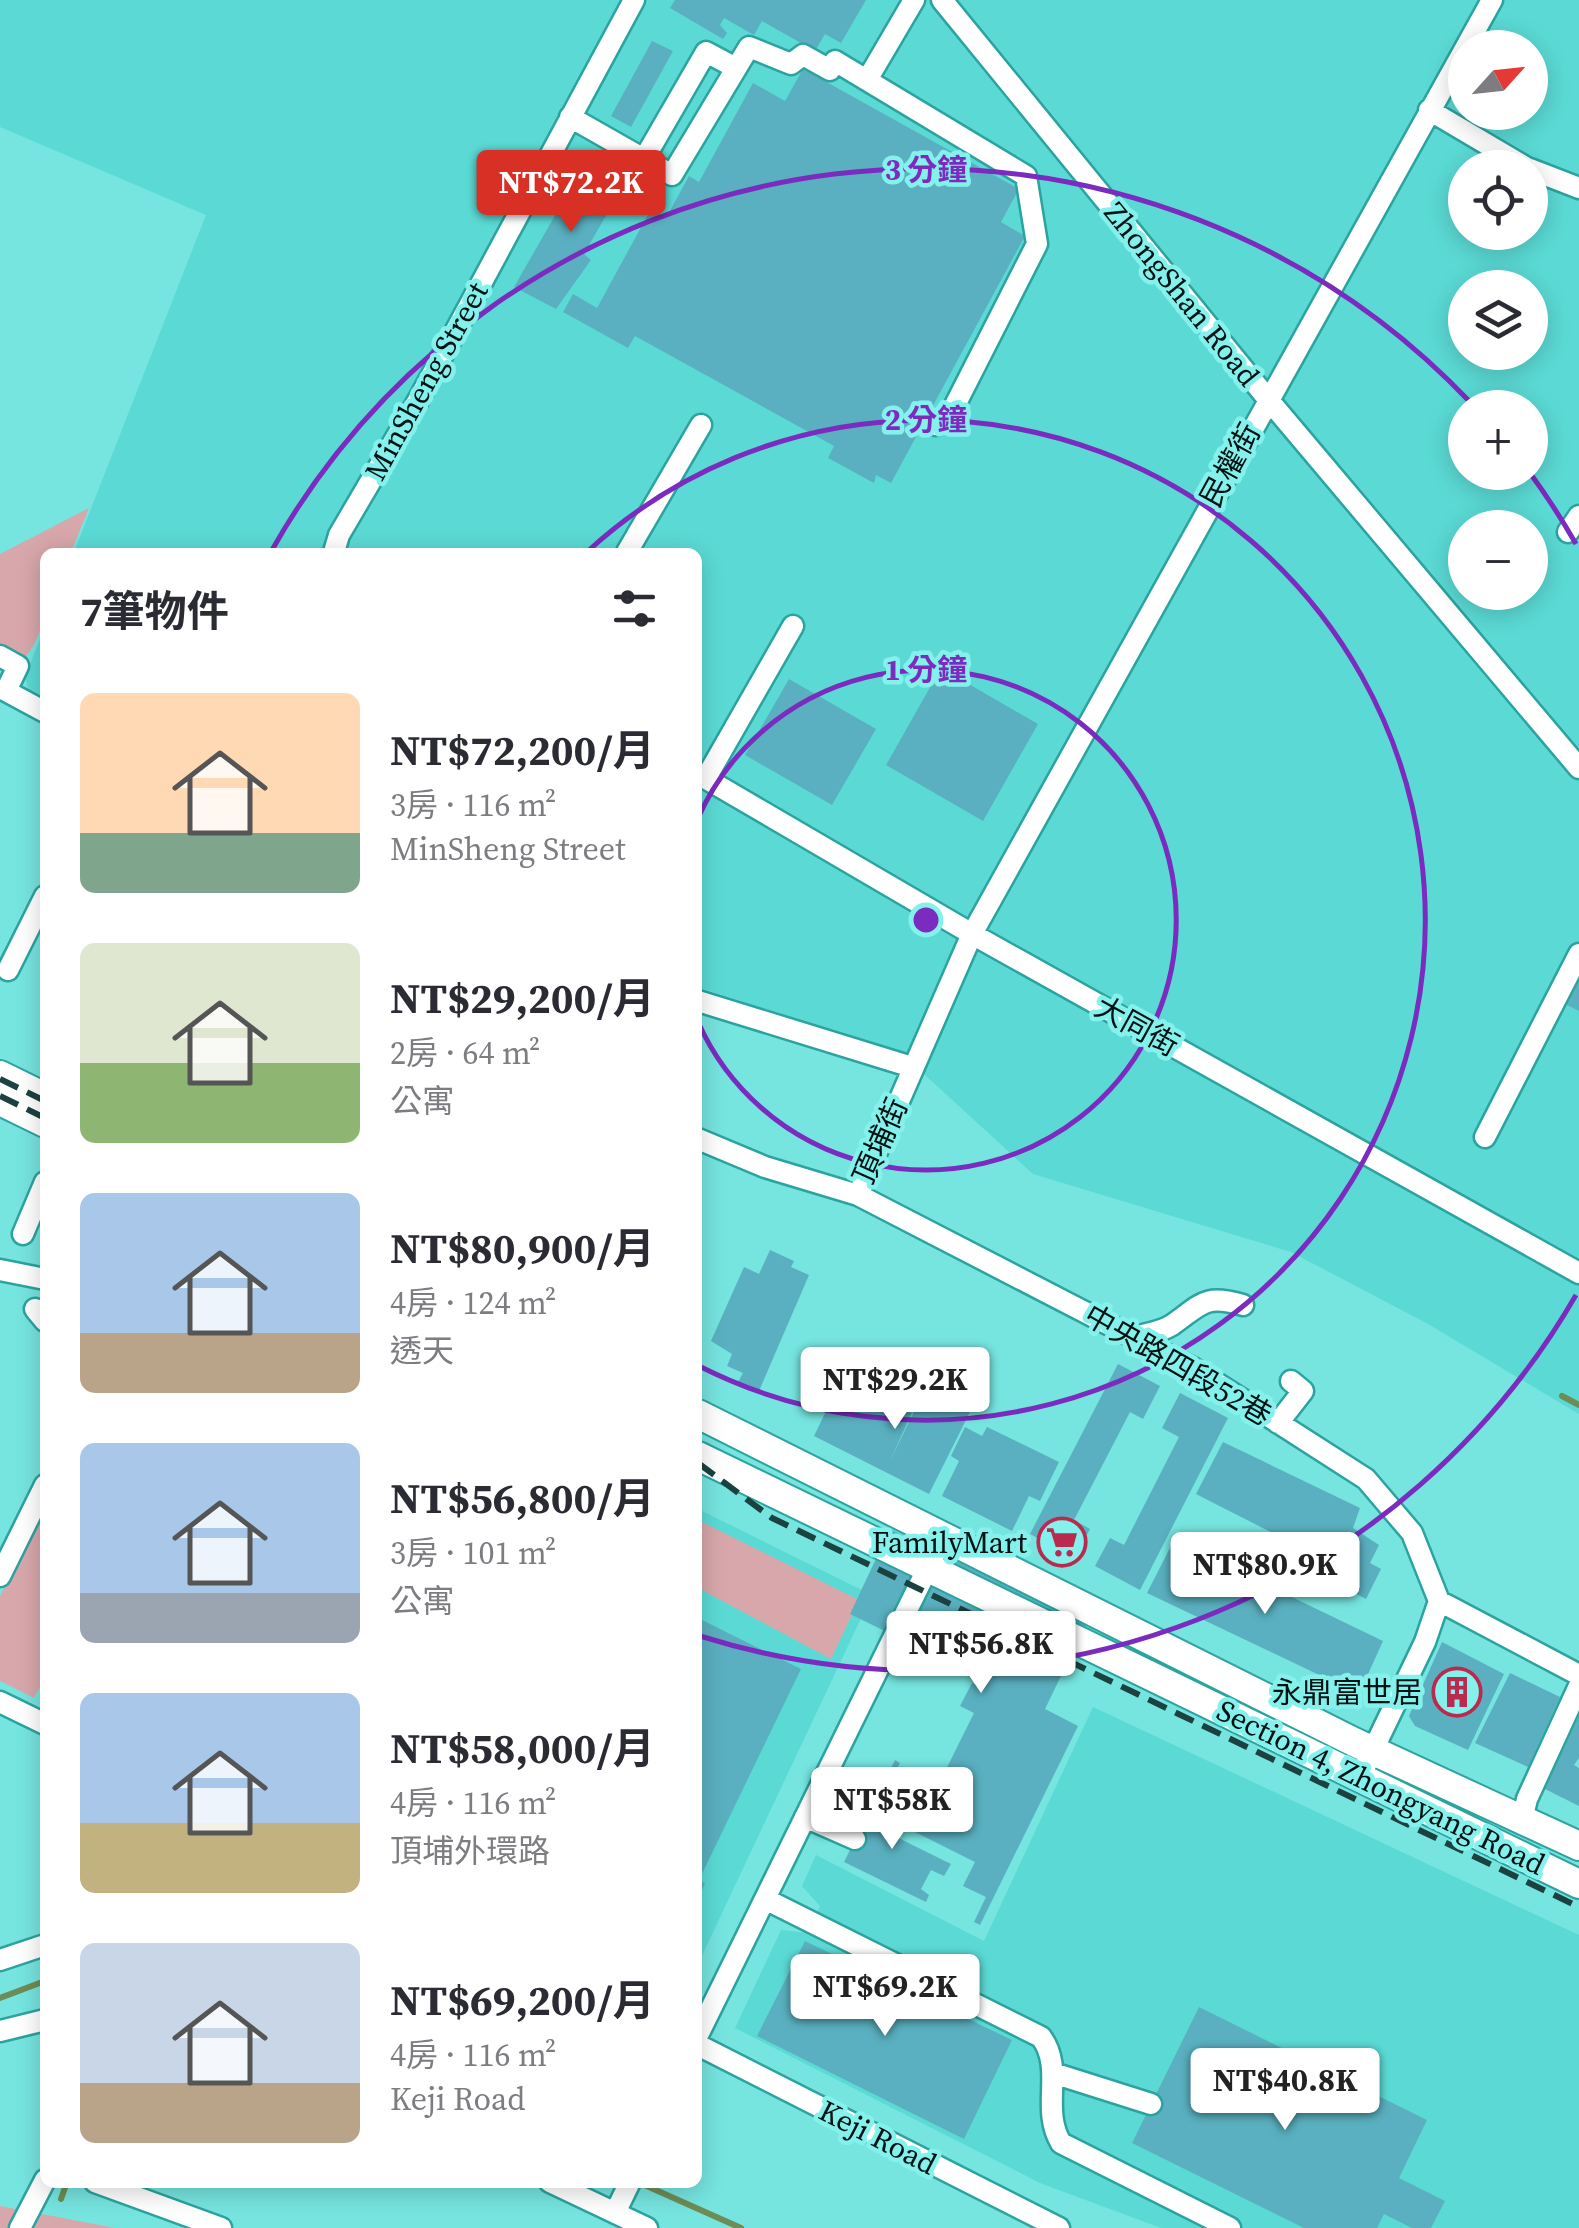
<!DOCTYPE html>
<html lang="zh-TW">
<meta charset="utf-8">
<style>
:root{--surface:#fff;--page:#f2f2f3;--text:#2b2b33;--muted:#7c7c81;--accent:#d93025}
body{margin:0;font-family:"Source Serif 4","Noto Sans TC",serif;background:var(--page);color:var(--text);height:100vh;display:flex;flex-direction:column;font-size:38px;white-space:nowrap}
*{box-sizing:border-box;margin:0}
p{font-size:32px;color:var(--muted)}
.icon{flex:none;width:55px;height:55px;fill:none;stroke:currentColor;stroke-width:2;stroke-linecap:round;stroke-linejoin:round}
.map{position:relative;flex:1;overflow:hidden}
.sheet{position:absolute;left:40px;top:548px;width:662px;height:1640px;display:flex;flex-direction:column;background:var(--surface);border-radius:15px;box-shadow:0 5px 25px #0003}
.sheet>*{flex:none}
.needle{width:65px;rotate:63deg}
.tools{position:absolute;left:1448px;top:30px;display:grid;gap:20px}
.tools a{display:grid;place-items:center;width:100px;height:100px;border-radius:50%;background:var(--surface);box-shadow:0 5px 25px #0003;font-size:50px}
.price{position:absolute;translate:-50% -85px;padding:0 22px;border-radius:10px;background:#fff;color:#222;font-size:32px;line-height:65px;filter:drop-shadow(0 2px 5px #0008)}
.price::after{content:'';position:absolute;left:50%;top:60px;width:30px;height:22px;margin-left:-15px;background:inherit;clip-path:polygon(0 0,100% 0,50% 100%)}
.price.current{background:var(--accent);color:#fff}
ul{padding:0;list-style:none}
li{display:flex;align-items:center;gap:30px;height:250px;padding:0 40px}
li span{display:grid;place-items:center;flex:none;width:280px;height:200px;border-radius:15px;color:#555}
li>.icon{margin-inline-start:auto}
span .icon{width:120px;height:120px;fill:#fffc;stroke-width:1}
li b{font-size:42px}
h2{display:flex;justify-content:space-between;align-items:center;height:120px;padding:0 40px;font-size:42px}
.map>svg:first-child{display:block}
.built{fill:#5bdad5;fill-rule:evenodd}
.green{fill:#d7a7ab}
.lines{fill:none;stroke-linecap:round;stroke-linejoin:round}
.stream{stroke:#6e8c55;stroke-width:6}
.building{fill:#5ab0c0}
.minor-casing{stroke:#2ba39f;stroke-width:25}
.major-casing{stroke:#2ba39f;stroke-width:32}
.minor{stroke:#fff;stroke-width:20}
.major{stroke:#fff;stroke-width:28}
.rail{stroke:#1b4240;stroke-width:6;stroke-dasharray:20 10;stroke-linecap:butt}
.ring{fill:none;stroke:#7b2cbf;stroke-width:5}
.labels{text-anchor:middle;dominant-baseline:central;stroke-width:9;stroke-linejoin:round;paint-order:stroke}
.street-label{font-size:30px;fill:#001211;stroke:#84f1ec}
.poi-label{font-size:30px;fill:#001211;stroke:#84f1ec;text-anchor:end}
.centre{fill:#7b2cbf;stroke:#84f1ec;stroke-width:5}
.ring-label{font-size:30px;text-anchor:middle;font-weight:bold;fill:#7b2cbf;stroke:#84f1ec;stroke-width:9;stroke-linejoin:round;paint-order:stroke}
</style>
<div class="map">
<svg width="1579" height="2228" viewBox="0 0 1579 2228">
<rect width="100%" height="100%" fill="#76e4df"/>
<!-- built -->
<path class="built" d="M0 0H1579V1414L1428 1324 1291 1252 1033 1174 901 1053 698 987V552H74L206 215 0 127ZM1465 48H1530V112H1465ZM1465 168H1530V232H1465ZM1465 288H1530V352H1465ZM1465 408H1530V472H1465ZM1465 528H1530V592H1465Z
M45 626V702L30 695 25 677Z
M698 1509 872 1595 698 1964Z
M1093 1707 1579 1935V2228H1161L1040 2183 735 2028 781 1930 808 1933 820 1906 802 1886 816 1855 984 1941Z"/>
<!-- green -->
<path class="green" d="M89 508 71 552H45C45 589 49 633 24 658L0 647V554Z
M45 1499V1677L34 1698 0 1681V1596Z
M698 1520 859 1600 831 1659 698 1588Z
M0 2206 115 2228H0Z"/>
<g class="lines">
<!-- stream -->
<path class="stream" d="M1562 1396 1579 1405
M0 1998 45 1981
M640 2183 741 2228
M61 2199 67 2182"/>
</g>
<!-- building -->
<path class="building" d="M675 0H866L841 43 825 34 815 51 762 21 754 35 724 18 720 25 727 33 723 39 670 8Z
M652 41 673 51 631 127 611 116Z
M803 69 1019 189 1001 222 1025 236 891 483 876 475 874 483 828 458 834 446 635 336 628 348 563 312 573 294 597 308 651 209 666 218 689 176 699 182 753 83 785 101Z
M588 158 627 179 584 254 591 260 556 309 514 287Z
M941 668 1038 724 983 821 886 765Z
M789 679 876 729 832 805 745 755Z
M1579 977V1011L1565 1004Z
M770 1250 794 1261 791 1267 809 1275 759 1391 738 1382 743 1373 727 1366 732 1354 711 1341 744 1267 759 1274Z
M1118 1364 1160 1386 1143 1419 1130 1412 1074 1520 1090 1529 1075 1558 1030 1534Z
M842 1378 912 1413 889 1463 928 1383 973 1406 929 1494 814 1436Z
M1180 1393 1228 1418 1140 1590 1095 1566 1110 1538 1124 1545 1179 1437 1162 1428Z
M965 1427 982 1436 987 1427 1059 1462 1040 1501 1029 1496 1012 1531 942 1496 959 1461 951 1456Z
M1223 1442 1360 1508 1353 1528 1379 1545 1370 1563 1381 1569 1366 1599 1300 1565 1308 1551 1196 1494Z
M890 1529 1086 1624 1045 1709 1078 1726 980 1925 974 1922 986 1897 963 1886 975 1862 915 1832 974 1713 960 1706 972 1683 982 1688 985 1680 850 1614Z
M1174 1540 1383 1641 1359 1694 1147 1593Z
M698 1618 801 1669 699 1880 705 1883 698 1900Z
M1442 1642 1504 1674 1468 1750 1415 1726 1409 1716Z
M1510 1673 1560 1697 1528 1767 1475 1743Z
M1579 1716V1758L1574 1765 1579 1768V1806L1545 1789Z
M895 1760 900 1763 888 1786 894 1789 874 1826 951 1864 944 1876 931 1870 921 1889 929 1895 926 1902 844 1862Z
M805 1941 1012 2040 964 2139 757 2036Z
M1199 2007 1427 2120 1399 2178 1445 2201 1431 2228H1412L1384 2214 1377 2228H1304L1132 2143Z"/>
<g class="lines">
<!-- minor casing -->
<g class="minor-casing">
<path id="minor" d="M942 0 1267 398 1579 768
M867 80 914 0
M1429 110 1527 168
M570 117 672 175 749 47 791 64 803 55 830 70 835 61 1026 176 1037 244 947 421 936 425 925 420
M644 159 706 52 736 68
M1530 169 1579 188
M1568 532 1579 516
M334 552 339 535 420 397 634 0
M627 552 701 425
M0 656 18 666 6 691 45 712
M698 774 972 934 1579 1273
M706 778 793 626
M8 970 45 896
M698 1001 912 1067
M1485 1137 1579 954
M698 1139 765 1167 858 1195 972 934 1492 0
M858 1195 1193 1368 1366 1479 1412 1533 1439 1601 1425 1642 1360 1777
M23 1234 45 1182
M0 1270 45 1279
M35 1309 45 1321
M1134 1337C1146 1334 1161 1332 1172 1325 1202 1304 1204 1294 1243 1305
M1278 1423 1303 1391 1291 1381
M0 1576 45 1485
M1439 1601 1579 1675
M0 1702 45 1724
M805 1817 855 1839
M1522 1820 1527 1799 1579 1686
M765 1899 1041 2037C1065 2069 1040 2108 1061 2143L1230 2228
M0 1960 45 1945
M0 2031 45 2020
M698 2035 942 1539
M698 2045 1059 2228
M1053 2073 1151 2104
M95 2182 221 2228
M550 2182 647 2228
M615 2213 630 2182
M20 2228 45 2180"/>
</g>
<!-- major casing -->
<g class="major-casing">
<path id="major" d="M0 1075 45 1097
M0 1101 45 1123
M698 1414 1354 1742 1579 1846
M698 1456 1579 1884"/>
</g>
<!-- minor -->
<use href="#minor" class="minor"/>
<!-- major -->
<use href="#major" class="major"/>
<!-- rail -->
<path class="rail" d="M0 1079 45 1101
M0 1096 45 1118
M698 1463 772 1518 1579 1907"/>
</g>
<!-- distance rings -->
<g class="ring">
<path d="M698 818A250 250 0 1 1 698 1022"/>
<path d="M588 551A500 500 0 1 1 699 1366"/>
<path d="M1576 1295A751 751 0 0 1 700 1636M272 550A751 751 0 0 1 1471 403M1530 473A751 751 0 0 1 1576 544"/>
</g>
<!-- icons -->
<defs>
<g id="supermarket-ring" transform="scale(2.5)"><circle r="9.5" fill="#84f1ec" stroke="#ba2a4f" stroke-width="1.5"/><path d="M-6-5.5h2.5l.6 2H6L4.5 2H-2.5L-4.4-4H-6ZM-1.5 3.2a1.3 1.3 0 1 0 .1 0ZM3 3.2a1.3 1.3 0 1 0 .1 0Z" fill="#ba2a4f"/></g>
<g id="building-ring" transform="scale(2.5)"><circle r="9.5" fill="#84f1ec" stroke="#ba2a4f" stroke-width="1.5"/><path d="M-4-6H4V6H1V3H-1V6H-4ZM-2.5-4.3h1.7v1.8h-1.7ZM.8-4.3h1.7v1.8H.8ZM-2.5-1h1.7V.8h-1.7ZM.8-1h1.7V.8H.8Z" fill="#ba2a4f"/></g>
</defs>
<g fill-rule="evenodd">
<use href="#supermarket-ring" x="1062" y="1542"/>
<use href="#building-ring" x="1457" y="1692"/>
</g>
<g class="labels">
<!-- street labels -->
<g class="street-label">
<text transform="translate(1182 294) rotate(51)">ZhongShan Road</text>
<text transform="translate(426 381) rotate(-61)">MinSheng Street</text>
<text transform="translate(1230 465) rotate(-61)">民權街</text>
<text transform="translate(1137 1026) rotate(29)">大同街</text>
<text transform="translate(880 1141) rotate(-66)">頂埔街</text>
<text transform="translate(1178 1365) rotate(30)">中央路四段52巷</text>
<text transform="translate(1381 1787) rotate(26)">Section 4, Zhongyang Road</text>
<text transform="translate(878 2137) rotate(27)">Keji Road</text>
</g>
<!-- poi labels -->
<g class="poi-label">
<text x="1027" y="1542">FamilyMart</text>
<text x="1422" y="1692">永鼎富世居</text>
</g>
</g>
<circle cx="926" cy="920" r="15" class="centre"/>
<g class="ring-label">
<text x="926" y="180">3 分鐘</text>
<text x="926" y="430">2 分鐘</text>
<text x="926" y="680">1 分鐘</text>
</g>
</svg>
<div class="tools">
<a><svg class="needle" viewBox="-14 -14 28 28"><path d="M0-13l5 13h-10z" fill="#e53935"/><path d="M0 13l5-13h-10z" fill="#7c7c81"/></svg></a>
<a><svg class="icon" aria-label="locate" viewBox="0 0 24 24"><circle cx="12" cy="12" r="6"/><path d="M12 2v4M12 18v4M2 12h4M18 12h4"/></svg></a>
<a><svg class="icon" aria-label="layers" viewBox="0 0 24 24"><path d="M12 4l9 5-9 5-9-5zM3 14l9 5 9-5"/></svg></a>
<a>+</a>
<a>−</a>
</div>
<b class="price current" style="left:571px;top:235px">NT$72.2K</b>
<b class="price" style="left:895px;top:1432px">NT$29.2K</b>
<b class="price" style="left:1265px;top:1617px">NT$80.9K</b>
<b class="price" style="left:981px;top:1696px">NT$56.8K</b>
<b class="price" style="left:892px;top:1852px">NT$58K</b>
<b class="price" style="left:885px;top:2039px">NT$69.2K</b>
<b class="price" style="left:1285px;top:2133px">NT$40.8K</b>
<section class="sheet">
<h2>7筆物件<svg class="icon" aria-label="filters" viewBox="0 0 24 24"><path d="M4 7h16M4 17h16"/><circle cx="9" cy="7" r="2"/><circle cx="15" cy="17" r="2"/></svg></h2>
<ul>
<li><span style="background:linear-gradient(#ffd9b3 70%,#7fa58c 0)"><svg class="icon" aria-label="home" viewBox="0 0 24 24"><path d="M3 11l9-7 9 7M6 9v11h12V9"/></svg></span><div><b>NT$72,200/月</b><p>3房 · 116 m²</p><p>MinSheng Street</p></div></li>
<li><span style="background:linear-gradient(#dfe7d0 60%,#8fb573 0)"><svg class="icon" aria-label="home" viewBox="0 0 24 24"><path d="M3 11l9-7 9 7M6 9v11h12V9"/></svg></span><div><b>NT$29,200/月</b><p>2房 · 64 m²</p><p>公寓</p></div></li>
<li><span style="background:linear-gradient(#a9c7e8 70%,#b9a48a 0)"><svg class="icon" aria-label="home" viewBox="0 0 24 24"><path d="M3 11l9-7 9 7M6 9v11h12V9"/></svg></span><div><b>NT$80,900/月</b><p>4房 · 124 m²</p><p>透天</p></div></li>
<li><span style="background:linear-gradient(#a9c7e8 75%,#9aa5b1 0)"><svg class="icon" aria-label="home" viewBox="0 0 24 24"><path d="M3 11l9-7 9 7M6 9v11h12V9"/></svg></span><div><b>NT$56,800/月</b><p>3房 · 101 m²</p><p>公寓</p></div></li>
<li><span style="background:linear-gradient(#a9c7e8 65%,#c2b280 0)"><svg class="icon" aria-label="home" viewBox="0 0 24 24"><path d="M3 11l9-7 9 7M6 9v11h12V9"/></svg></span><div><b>NT$58,000/月</b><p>4房 · 116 m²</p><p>頂埔外環路</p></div></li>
<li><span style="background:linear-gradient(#c9d6e8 70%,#b9a48a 0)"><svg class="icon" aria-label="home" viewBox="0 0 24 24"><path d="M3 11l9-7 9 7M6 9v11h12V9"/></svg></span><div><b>NT$69,200/月</b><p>4房 · 116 m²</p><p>Keji Road</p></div></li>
</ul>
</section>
</div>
